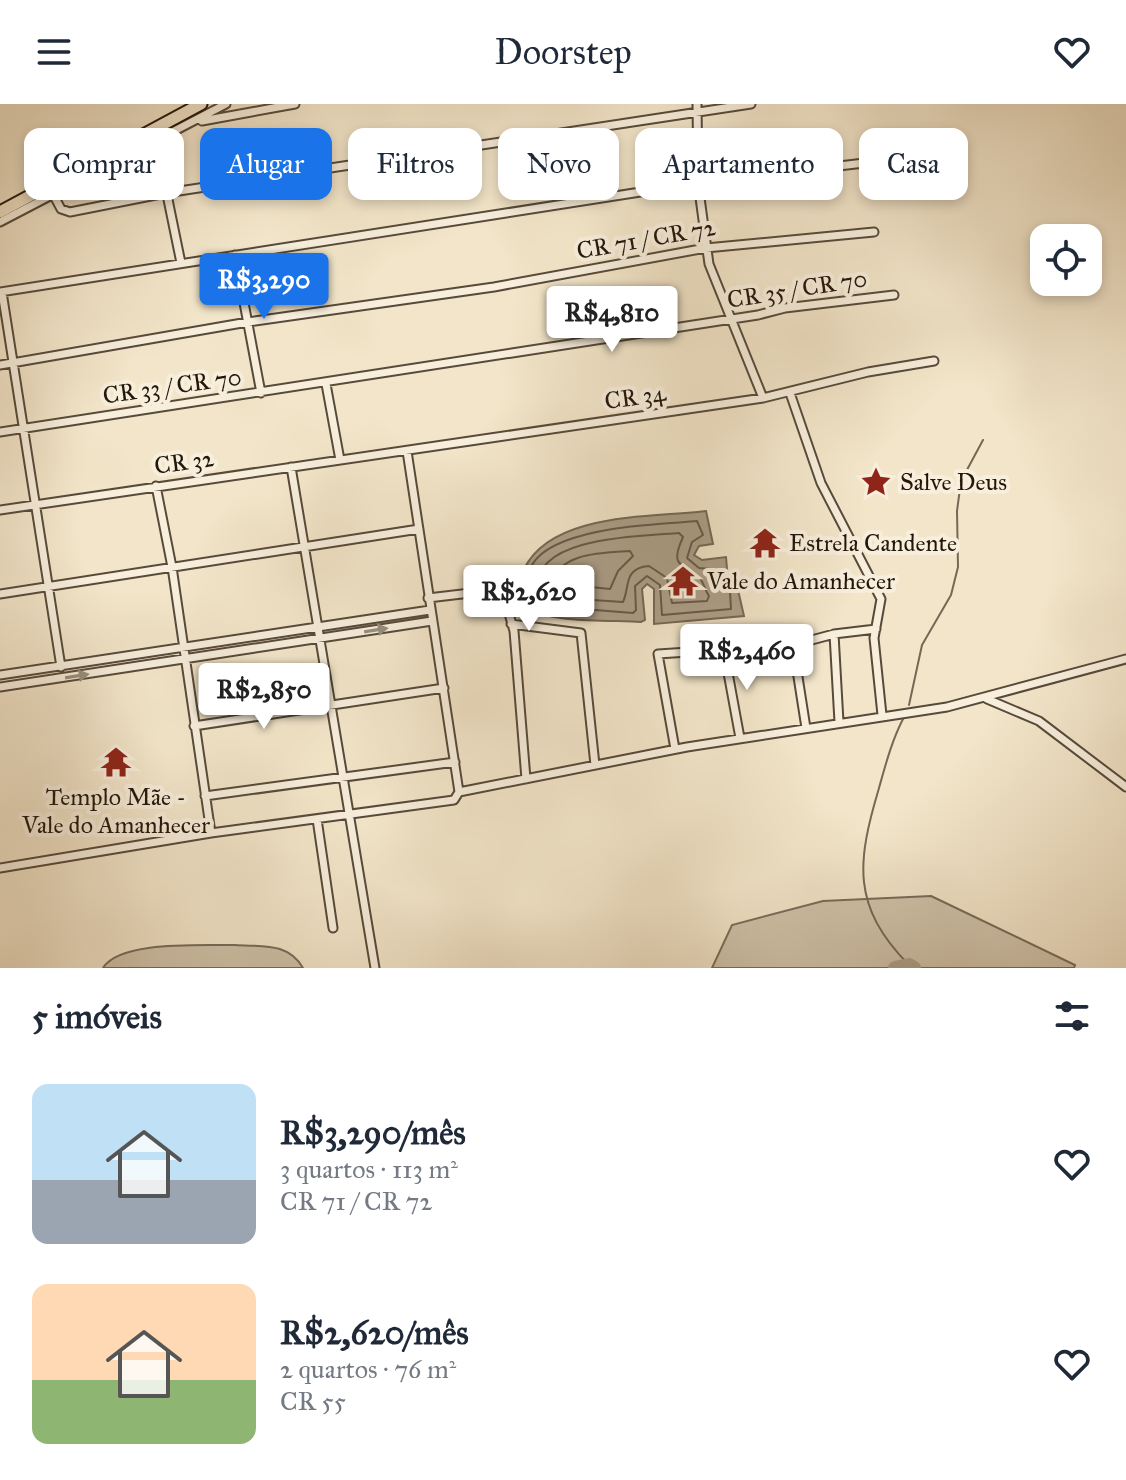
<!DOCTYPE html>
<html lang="pt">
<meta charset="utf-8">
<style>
:root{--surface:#fff;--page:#f2f2f3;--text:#1f2937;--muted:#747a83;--accent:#1a73e8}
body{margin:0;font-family:"IM FELL Great Primer",serif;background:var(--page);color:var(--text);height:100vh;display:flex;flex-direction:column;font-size:30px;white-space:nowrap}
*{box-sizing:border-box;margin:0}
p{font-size:26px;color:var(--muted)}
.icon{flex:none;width:44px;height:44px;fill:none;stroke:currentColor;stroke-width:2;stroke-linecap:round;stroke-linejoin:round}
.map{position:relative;height:864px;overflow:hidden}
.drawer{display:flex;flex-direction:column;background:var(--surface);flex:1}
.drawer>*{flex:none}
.top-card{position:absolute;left:24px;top:24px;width:1078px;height:72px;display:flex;gap:16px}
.buttons{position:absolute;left:1030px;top:120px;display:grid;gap:16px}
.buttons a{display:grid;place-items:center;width:72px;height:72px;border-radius:16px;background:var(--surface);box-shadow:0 4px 12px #0003;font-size:40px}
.price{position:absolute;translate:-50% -68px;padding:0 18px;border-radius:8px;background:#fff;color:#222;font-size:26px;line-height:52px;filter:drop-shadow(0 2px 4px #0008)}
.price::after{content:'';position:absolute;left:50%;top:48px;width:24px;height:18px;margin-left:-12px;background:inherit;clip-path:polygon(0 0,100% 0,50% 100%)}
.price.on{background:var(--accent);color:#fff}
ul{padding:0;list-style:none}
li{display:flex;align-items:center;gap:24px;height:200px;padding:0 32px}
li span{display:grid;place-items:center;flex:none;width:224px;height:160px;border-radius:16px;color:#555}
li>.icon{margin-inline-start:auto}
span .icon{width:96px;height:96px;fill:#fffc;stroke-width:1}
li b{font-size:34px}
h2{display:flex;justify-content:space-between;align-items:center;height:96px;padding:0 32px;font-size:34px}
.pill{padding:0 28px;border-radius:16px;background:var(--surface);box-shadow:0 4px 12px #0003;font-size:28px;line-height:72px}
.pill.on{background:var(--accent);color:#fff}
header{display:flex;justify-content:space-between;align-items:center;height:104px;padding:0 32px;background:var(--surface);font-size:36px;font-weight:600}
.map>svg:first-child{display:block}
.green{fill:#cfc2a9;stroke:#796c5a;stroke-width:2}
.water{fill:#ac9f88;stroke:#756856;stroke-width:2}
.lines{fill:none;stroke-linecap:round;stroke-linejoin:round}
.shore{stroke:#685a49;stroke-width:2}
.stream{stroke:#756856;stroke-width:2}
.river{stroke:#ac9f88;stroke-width:14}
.minor-casing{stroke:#574a3a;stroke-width:11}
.primary-casing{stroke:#23160a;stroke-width:15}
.minor{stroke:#f7eedc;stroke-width:7}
.primary{stroke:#f2e5c9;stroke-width:11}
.oneway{fill:#988d7e}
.labels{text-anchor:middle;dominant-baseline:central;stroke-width:8;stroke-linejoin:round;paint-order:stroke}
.street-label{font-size:24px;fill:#23160a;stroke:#f7eedc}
.poi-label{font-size:24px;fill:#23160a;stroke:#f7eedc;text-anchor:start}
</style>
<header><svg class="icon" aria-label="menu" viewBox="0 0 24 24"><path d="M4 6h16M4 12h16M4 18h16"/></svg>Doorstep<svg class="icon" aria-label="heart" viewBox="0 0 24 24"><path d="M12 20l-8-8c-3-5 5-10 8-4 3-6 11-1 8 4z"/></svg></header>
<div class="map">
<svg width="1126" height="864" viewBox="0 0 1126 864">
<rect width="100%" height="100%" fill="#f2e5c9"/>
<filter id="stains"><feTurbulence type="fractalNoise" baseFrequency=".0025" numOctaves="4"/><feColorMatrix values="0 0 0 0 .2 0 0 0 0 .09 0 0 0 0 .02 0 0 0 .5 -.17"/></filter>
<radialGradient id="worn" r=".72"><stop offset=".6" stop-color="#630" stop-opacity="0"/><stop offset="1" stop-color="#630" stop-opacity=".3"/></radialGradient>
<!-- green -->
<path class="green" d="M931 792 1075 861 1074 864H712L732 821 823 797Z
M235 841C262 843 288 838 303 864H103C120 836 203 842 235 841Z"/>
<!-- water -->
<path class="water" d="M706 407 713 440 699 442 694 451 702 456 726 453 727 465 720 468V478L735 473 744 512 654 520V485L647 480 642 485 645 516 641 518C616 516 552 519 532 506 519 497 519 478 521 464L524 465C552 408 650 414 706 407Z"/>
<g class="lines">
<!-- shore -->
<path class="shore" d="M697 417 703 431 692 438 687 454 699 464 711 465 715 483 730 488 731 505 662 511 660 481 647 472 635 482 636 506 633 509 545 502 532 494C501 422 657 421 697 417Z
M679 429 683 433C669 464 682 458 700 474 703 478 706 488 709 492L707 497 672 499 667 474 649 462C623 464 630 483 623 498L548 493 539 484C532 432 645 432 679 429Z
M630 447 633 452 618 467 610 485 553 479C559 448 604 449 630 447Z"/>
<!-- stream -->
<path class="stream" d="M909 601 922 541 951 491 958 463 957 407 961 377 983 336
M904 613C892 636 886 659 879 684 857 758 851 802 909 861"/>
<!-- river -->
<path class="river" d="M895 864 909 861 914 864"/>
<!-- minor casing -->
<g class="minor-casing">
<path id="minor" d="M697 0 698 79 709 160 763 294
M202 17 295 0
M156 37 181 159
M53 90 61 105 70 108 166 89 751 0
M0 118 226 0
M235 151 261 289
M0 188 698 79 889 56
M2 188 61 563
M0 261 248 218 494 183 706 144 874 128
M326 280 340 356
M790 289 821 379 881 495 874 534 882 611
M0 328 758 211 785 204 894 191
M407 347 459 688
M291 363 375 864
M156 382 172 463 211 729
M0 406 763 294 868 268 934 257
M0 490 419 425
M428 494 496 486 503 489 514 527 526 675
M511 520 581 529 595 661
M834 530 839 618
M793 541 806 624
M724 547 740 634
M0 571 430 506
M0 583 432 517
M987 595 1039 617 1126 683
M194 622 444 584
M675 645 658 550 793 541 834 530 876 525
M459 688 687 643 947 603 1126 555
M205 692 455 658
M317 715 333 824
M0 764 211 729 454 696 459 688"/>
</g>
<!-- primary casing -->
<g class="primary-casing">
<path id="primary" d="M0 108 201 0"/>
</g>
<!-- minor -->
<use href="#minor" class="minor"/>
<!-- primary -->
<use href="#primary" class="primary"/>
</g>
<!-- one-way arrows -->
<defs><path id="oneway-solid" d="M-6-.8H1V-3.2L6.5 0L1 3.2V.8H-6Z" transform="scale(2)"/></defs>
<g class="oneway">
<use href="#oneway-solid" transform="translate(376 526) rotate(-9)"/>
<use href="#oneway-solid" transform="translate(77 572) rotate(-9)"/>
</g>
<!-- icons -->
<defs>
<g id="sight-bare" transform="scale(2.4)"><path d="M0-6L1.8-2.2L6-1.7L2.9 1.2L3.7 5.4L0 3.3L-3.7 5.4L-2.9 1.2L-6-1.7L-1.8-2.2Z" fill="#8f2418" stroke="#f7eedc" stroke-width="2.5" paint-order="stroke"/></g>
<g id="temple-bare" transform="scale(2.4)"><path d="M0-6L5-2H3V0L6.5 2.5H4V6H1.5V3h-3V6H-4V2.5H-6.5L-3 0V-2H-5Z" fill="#8f2418" stroke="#f7eedc" stroke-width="2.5" paint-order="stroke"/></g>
</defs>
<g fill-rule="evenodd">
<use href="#sight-bare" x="876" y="378"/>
<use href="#temple-bare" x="765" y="439"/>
<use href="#temple-bare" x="683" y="477"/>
<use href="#temple-bare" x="116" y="658"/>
</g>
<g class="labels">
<!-- street labels -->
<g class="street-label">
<text transform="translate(646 135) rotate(-10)">CR 71 / CR 72</text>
<text transform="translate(797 185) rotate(-9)">CR 35 / CR 70</text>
<text transform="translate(172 282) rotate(-8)">CR 33 / CR 70</text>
<text transform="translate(635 293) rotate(-8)">CR 34</text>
<text transform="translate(184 358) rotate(-8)">CR 32</text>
</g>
<!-- poi labels -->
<g class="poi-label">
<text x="900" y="378">Salve Deus</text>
<text x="789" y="439">Estrela Candente</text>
<text x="707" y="477">Vale do Amanhecer</text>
<text x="116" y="693" text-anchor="middle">Templo Mãe -<tspan x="116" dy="28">Vale do Amanhecer</tspan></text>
</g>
</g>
<rect width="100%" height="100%" filter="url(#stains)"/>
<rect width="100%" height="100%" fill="url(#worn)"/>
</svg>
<div class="buttons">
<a><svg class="icon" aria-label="locate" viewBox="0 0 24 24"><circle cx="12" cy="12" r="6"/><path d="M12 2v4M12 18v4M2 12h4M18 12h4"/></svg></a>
</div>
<b class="price on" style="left:264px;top:217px">R$3,290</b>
<b class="price" style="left:612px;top:250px">R$4,810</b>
<b class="price" style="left:529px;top:529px">R$2,620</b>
<b class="price" style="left:747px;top:588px">R$2,460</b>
<b class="price" style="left:264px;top:627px">R$2,850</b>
<div class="top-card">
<a class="pill">Comprar</a>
<a class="pill on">Alugar</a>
<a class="pill">Filtros</a>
<a class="pill">Novo</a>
<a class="pill">Apartamento</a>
<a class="pill">Casa</a>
</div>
</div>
<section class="drawer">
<h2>5 imóveis<svg class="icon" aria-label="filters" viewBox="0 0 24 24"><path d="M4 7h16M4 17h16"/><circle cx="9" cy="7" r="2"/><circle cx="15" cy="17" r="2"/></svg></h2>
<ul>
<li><span style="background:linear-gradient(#bfe0f5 60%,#9aa5b1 0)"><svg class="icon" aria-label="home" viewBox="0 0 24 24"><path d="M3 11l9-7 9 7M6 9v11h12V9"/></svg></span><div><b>R$3,290/mês</b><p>3 quartos · 113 m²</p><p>CR 71 / CR 72</p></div><svg class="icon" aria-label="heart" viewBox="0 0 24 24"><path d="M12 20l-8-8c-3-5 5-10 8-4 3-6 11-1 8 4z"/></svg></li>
<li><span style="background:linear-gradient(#ffd9b3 60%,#8fb573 0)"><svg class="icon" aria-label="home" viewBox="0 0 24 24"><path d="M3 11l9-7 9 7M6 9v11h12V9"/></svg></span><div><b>R$2,620/mês</b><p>2 quartos · 76 m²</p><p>CR 55</p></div><svg class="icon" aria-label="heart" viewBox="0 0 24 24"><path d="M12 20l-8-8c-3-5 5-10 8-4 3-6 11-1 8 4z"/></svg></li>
</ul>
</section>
